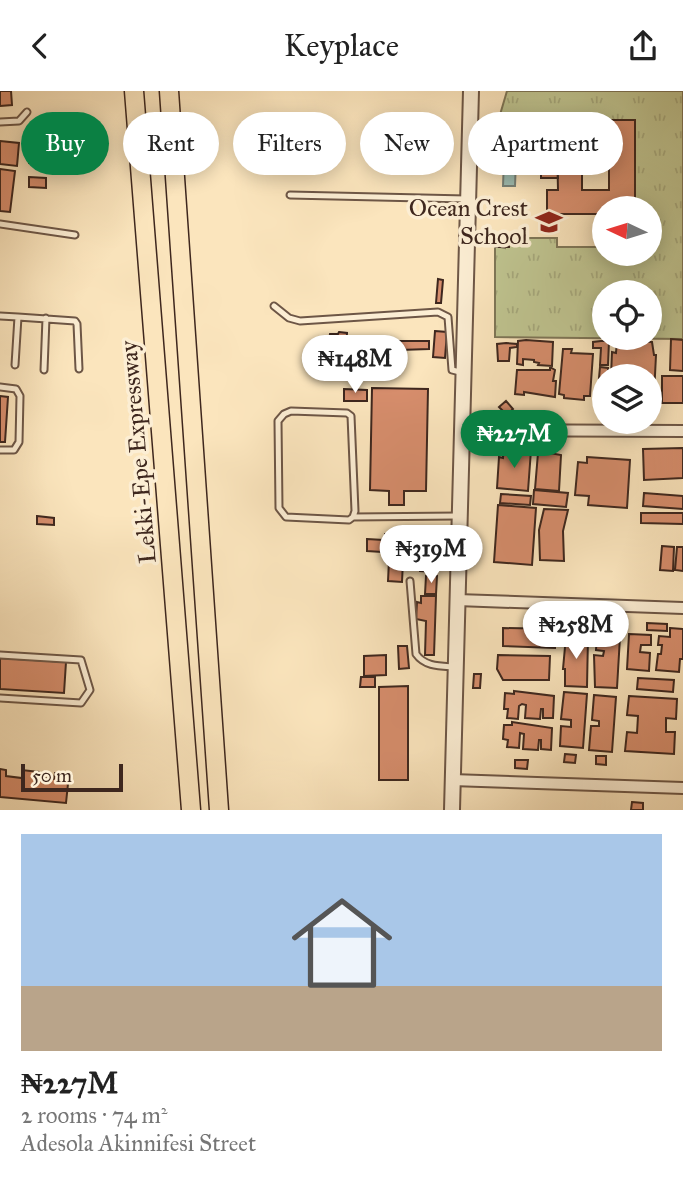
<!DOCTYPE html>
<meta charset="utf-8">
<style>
:root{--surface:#fff;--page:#f2f2f2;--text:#222;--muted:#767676;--accent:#0b8043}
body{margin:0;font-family:"IM FELL Great Primer",serif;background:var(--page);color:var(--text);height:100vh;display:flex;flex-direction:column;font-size:26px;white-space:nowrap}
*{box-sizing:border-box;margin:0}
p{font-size:23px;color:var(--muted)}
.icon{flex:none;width:38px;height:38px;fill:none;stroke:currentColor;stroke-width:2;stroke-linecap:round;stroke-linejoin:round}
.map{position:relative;height:719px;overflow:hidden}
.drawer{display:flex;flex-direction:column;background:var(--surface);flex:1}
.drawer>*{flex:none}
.banner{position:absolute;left:21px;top:21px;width:642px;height:63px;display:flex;gap:14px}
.needle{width:46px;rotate:274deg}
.tools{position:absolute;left:592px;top:105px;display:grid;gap:14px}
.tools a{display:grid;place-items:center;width:70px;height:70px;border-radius:50%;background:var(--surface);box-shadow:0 4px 18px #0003;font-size:35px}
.scale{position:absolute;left:21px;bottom:18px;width:102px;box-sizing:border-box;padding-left:7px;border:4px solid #3e271e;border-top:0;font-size:19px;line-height:24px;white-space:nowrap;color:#3e271e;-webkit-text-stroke:5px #fceed4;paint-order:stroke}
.price{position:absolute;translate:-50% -60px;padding:0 16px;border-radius:24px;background:#fff;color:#222;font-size:23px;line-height:46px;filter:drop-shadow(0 2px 4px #0008)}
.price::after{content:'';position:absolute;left:50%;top:42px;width:21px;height:16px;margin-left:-10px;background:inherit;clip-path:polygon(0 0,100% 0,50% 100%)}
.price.current{background:var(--accent);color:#fff}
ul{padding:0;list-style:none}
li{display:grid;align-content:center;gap:14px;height:371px;padding:0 21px}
li span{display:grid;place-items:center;height:217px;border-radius:0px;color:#555}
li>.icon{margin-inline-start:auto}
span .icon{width:126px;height:126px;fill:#fffc;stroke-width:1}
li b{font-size:30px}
.pill{padding:0 24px;border-radius:32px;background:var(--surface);box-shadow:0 4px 18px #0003;font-size:24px;line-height:63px}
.pill.current{background:var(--accent);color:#fff}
header{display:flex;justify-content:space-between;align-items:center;height:91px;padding:0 21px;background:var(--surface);font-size:32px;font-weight:600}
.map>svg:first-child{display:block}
.grass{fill:url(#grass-tufts);stroke:#7e7657;stroke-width:2;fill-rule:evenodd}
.green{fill:#bfc490;stroke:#7e7657;stroke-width:2}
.water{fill:#9fbfb4;stroke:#788278;stroke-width:2}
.building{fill:#d68d6c;stroke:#3e271e;stroke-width:2;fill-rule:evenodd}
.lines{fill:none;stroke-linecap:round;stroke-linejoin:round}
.service-casing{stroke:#6d5646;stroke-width:9}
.minor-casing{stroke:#6d5646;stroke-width:14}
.tertiary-casing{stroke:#6d5646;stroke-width:18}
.trunk-casing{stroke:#3e271e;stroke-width:21}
.service{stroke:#fceed4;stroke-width:5}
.minor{stroke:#fceed4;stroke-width:10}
.tertiary{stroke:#fceed4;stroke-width:14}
.trunk{stroke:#fbe5bd;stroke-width:18}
.labels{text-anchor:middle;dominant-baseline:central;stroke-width:7;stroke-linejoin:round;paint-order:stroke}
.poi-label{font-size:24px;fill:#3e271e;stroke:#fceed4;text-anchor:end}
.street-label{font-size:24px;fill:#3e271e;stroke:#fceed4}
</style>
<header><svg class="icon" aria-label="back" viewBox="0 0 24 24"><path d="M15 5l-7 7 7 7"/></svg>Keyplace<svg class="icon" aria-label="share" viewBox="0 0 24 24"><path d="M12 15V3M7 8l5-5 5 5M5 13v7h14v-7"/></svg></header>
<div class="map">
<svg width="683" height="719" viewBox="0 0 683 719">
<defs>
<pattern id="grass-tufts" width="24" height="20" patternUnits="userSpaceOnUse" patternTransform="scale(1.75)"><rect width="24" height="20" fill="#bfc490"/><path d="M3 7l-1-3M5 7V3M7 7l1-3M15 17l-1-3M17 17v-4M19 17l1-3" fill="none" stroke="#a5a87c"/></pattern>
</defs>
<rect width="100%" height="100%" fill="#fbe5bd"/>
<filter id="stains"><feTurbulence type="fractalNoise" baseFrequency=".00286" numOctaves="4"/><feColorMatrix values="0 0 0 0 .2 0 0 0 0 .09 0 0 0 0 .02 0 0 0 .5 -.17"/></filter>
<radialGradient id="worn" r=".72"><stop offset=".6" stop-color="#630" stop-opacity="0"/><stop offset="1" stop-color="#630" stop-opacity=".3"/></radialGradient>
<!-- grass -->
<path class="grass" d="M507 0H683V248L495 246V155L505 157V147H557V156H604V163H649V117L635 116 634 29H547V54L537 63 495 61 494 44ZM604 201H649V247H604Z"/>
<!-- green -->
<path class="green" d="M502 45H532V61H502Z"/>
<!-- water -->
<path class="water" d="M504 68 516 69 515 95H503Z"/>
<!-- building -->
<path class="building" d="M0 0H11L12 14 0 15Z
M547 29H635V117H604V123H547V99H558L557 54H547ZM582 52H609V99H582Z
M0 50 19 52 17 75 0 73Z
M29 60H44L43 73 29 72Z
M541 66H557L558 87H541Z
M0 78 15 80 10 121 0 120Z
M29 86 46 87V97L29 96Z
M496 146H510L509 156H496Z
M438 188 443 189 441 212H436Z
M435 240 447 241 445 267 433 266Z
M339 241 347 242 346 258H338V250L329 249 330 243H338Z
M671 248 683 249V280L670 279Z
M526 249 553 251 552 275 538 274 539 272 534 271V269L523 268V274L517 273 518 250Z
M617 249 652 251 654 264H656L654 304H649V285H611L612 261 616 262Z
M400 250H429V258L400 259Z
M601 250H609L608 274H600L601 257H593V251Z
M506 252 517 253V256L510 257 509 270H498L497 253Z
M563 258H572L571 262 593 263 590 305H584V309L564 307V304L559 303Z
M550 276 555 279 553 290H556L555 306 524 301V304L515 303 517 279H550Z
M600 276 608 277V285L599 287Z
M662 285H683V312H662Z
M372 297 428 298 426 400H404V414H389V400L370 399Z
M344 298 367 299V310H344Z
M0 305 8 306 5 351H0Z
M506 310 513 318 507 324 499 316Z
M504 357 531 359 528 400 497 397 499 366 503 367Z
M683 357V387L644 389 643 358Z
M544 361 561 364 559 400 535 398 538 362Z
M587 366 630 369 627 417 588 414 589 405 575 404 578 371 587 372Z
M534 399 568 402 566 416 533 413Z
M644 402 683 405V418L643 415Z
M501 403 531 405 530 414 500 412Z
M498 414 536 417 532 474 494 471Z
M544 418 568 419 563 440 564 470 540 469 539 439Z
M641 422H683V433L641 432Z
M37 425 54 427V434L37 433Z
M385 443 411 444 410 451 385 450Z
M367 448 383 449 382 461 367 460Z
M421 448 439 449V456L421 455Z
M662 455 674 456 673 480 660 479Z
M421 456 438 457V468L420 467Z
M677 456H683V480L675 479Z
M389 469 403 470 402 491 388 490Z
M420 469 437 470 436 481 420 480Z
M426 485H437L436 503H425Z
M421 505H436L434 564H425L426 530 416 528 417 511 421 512Z
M647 532 667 533V540L647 539Z
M503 537 556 538 555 557 503 555Z
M670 537 683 538V568H680L679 581 656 579 658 563H661L662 554H658L659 545 670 546Z
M629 543 651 544V554H641L640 561 650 562 649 580 627 578Z
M597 544 620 546 617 597 595 596 594 564 603 565 604 560 596 559Z
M566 545H588L587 596 565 595V578H563Z
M398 555H407L409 577 399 578Z
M386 564V584L364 585V565Z
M498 564 550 565 549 589H503L497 578Z
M0 567 66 571 64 602 0 598Z
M474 583H481L480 597H473Z
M361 586H375V596H360Z
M638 587 674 589 673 601 637 598Z
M408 595V689H379V596Z
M514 600 554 605 553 627H543V618H541L540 628 525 627 526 614 522 613 519 615 518 628 507 627 508 618H504L505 602 514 603Z
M564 601 587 603 583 657 560 655 561 635 571 636V629L561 628Z
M594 604 616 606 612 661 589 659 591 635H599V630L592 629Z
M629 605 677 608 676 628 666 627V641H675L674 663 625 660 627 641 637 642 638 625 627 624Z
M512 631 552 637 551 659 541 658V649H539L538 659 523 658 524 643 520 642 519 657 507 656 508 649 503 648 504 634H512Z
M565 663 576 664 575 672 564 671Z
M596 665H606V674L596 673Z
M515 669H528L527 678 515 677Z
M0 678 6 679V685L22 687V679L39 681V686L54 688 55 682 69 683 66 712 0 706Z
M632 711 643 712V719H631Z"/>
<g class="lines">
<!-- service casing -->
<g class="service-casing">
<path id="service" d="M0 31 19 30 27 21
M290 104 466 108
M0 133 75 144
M274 215 289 227 300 230 438 221 448 226 452 279 460 281
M0 225 18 226 15 274
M18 226 75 230 77 233 79 278
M44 279 46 227
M0 296 16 298 20 305 19 351 14 359H0
M353 426 355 420 351 325 347 322 291 320 284 323 278 330 279 417 286 426 349 429 353 426 458 425
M410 490 416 563C425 576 441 575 455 576
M0 564 81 569 90 599 81 612 0 607"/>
</g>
<!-- minor casing -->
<g class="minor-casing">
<path id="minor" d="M462 339 683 340
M457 509 683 517
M452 689 683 697"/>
</g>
<!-- tertiary casing -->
<g class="tertiary-casing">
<path id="tertiary" d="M452 719 471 0"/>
</g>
<!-- trunk casing -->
<g class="trunk-casing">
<path id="trunk" d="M134 0 191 719
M169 0 219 719"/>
</g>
<!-- service -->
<use href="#service" class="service"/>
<!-- minor -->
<use href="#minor" class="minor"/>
<!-- tertiary -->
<use href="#tertiary" class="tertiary"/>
<!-- trunk -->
<use href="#trunk" class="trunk"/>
</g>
<!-- icons -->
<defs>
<g id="school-bare" transform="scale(2.1)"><path d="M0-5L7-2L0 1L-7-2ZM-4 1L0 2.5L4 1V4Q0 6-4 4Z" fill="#8f2418" stroke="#fceed4" stroke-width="2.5" paint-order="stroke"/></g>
</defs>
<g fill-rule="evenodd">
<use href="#school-bare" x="549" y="131"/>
</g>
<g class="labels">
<!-- poi labels -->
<g class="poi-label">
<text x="528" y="117">Ocean Crest<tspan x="528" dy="28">School</tspan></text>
</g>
<!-- street labels -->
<g class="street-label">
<text transform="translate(138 361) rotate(-95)">Lekki-Epe Expressway</text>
</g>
</g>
<rect width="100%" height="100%" filter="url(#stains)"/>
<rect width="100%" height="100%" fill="url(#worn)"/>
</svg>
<div class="tools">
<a><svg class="needle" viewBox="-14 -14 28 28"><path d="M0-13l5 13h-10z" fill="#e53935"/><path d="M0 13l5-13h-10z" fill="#767676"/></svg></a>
<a><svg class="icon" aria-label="locate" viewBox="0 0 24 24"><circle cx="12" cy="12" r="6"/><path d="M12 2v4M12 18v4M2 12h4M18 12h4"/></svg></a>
<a><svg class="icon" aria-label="layers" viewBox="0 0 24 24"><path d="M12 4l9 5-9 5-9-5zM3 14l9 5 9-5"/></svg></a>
</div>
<div class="scale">50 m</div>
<b class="price" style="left:355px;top:304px">₦148M</b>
<b class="price current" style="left:514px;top:379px">₦227M</b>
<b class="price" style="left:431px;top:494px">₦319M</b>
<b class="price" style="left:576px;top:570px">₦258M</b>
<div class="banner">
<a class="pill current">Buy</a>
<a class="pill">Rent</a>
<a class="pill">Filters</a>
<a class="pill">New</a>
<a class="pill">Apartment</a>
</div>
</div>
<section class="drawer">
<ul>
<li><span style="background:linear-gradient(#a9c7e8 70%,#b9a48a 0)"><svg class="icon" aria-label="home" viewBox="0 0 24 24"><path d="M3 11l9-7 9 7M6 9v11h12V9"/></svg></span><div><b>₦227M</b><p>2 rooms · 74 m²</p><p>Adesola Akinnifesi Street</p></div></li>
</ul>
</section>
